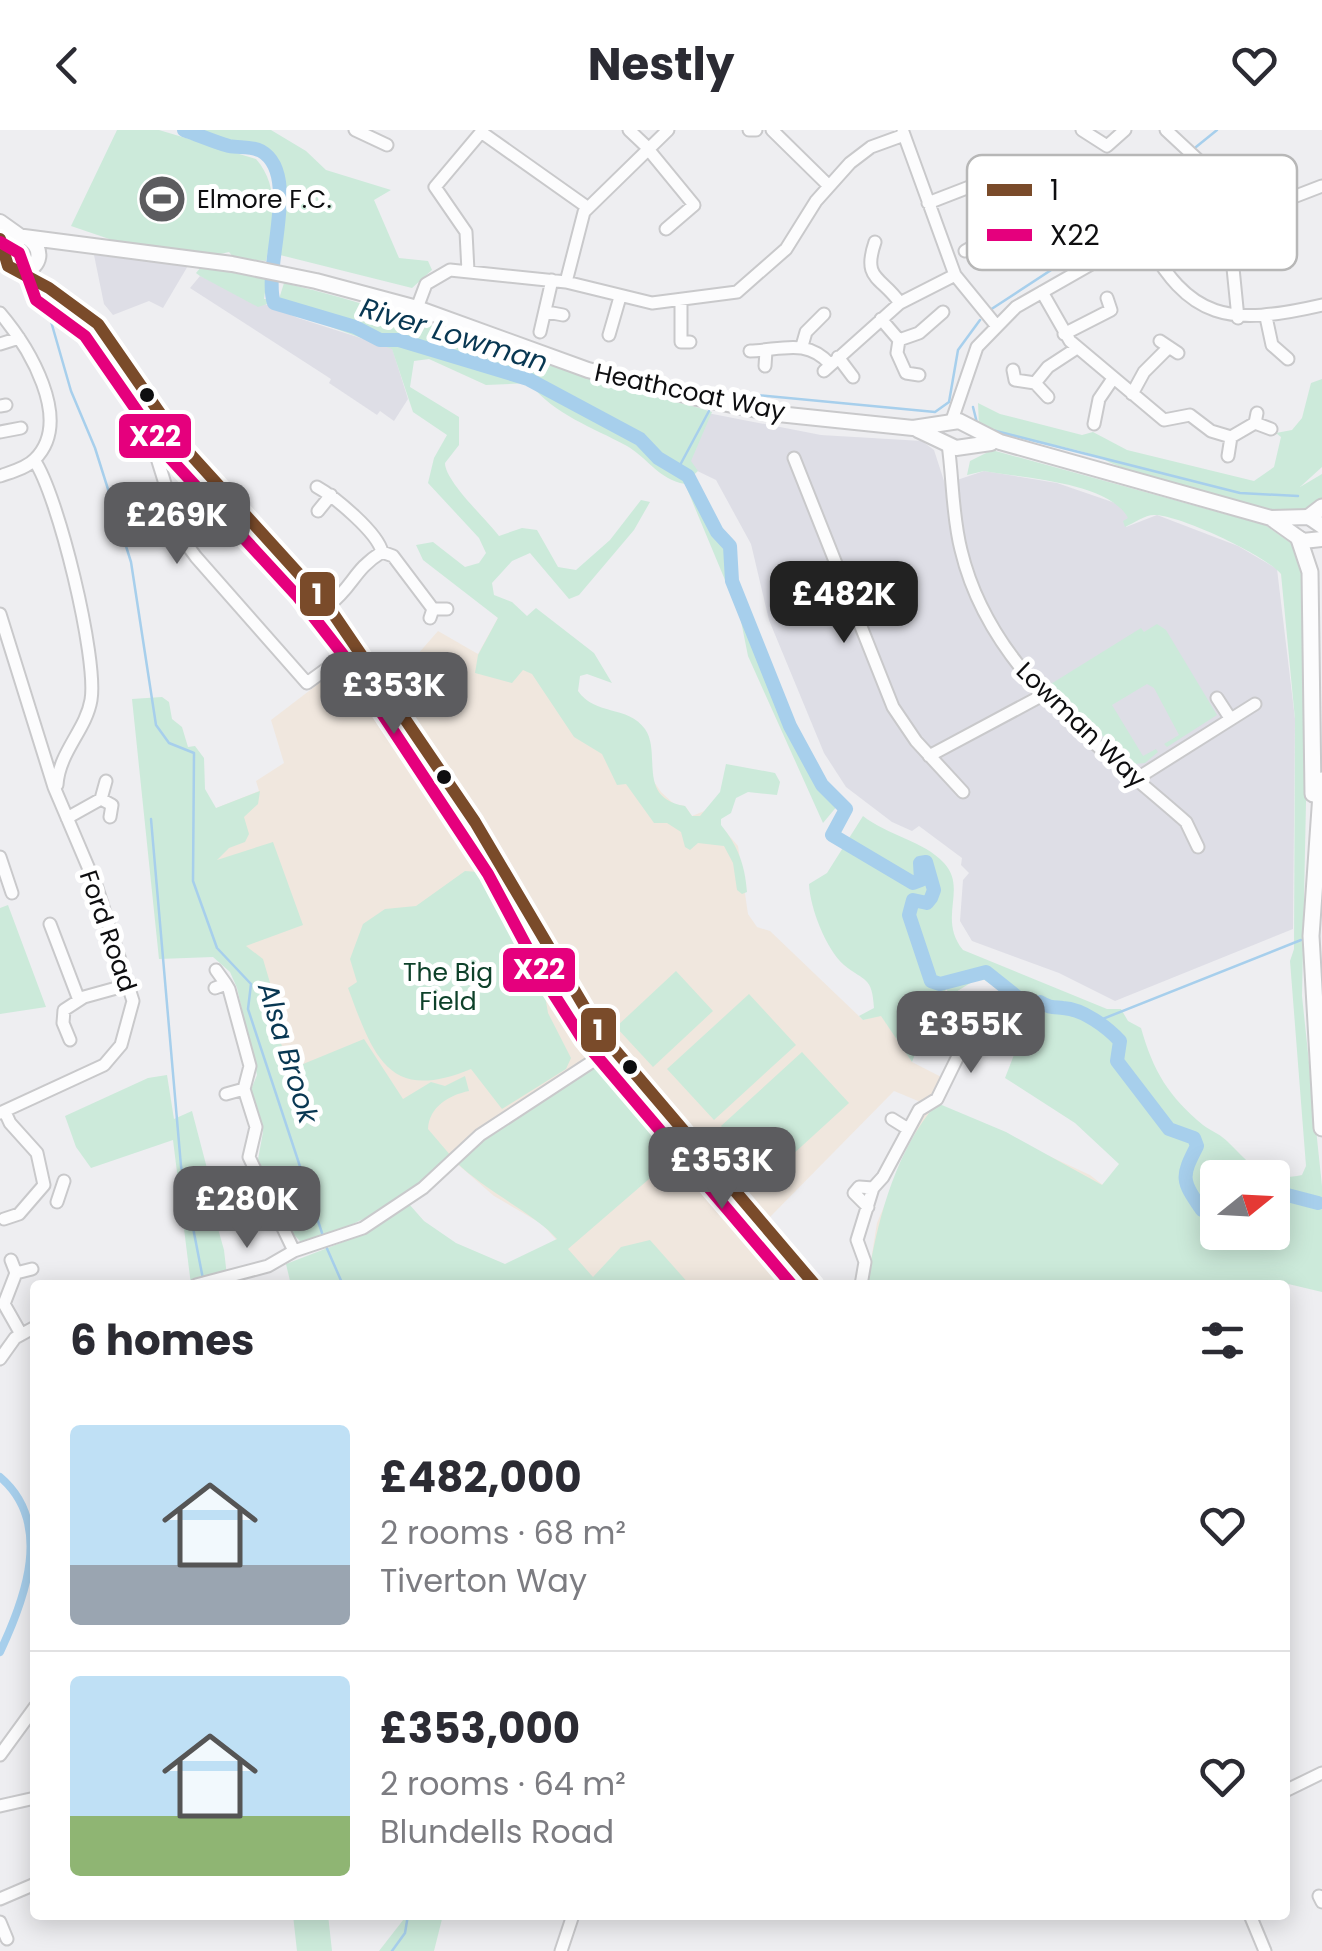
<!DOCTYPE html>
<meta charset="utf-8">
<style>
:root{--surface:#fff;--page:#f7f7f7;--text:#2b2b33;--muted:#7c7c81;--line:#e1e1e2;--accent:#5c5c5f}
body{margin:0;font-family:Poppins,sans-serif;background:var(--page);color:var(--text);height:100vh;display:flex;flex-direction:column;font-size:38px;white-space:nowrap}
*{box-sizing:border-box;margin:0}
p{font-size:32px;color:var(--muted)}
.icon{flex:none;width:55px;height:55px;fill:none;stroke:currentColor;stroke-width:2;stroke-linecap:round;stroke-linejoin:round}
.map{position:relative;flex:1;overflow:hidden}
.side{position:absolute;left:30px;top:1150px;width:1260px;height:640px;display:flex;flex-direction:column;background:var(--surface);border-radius:10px;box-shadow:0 5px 25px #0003}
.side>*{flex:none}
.needle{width:65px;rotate:72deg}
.fabs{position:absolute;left:1200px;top:1030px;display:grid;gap:20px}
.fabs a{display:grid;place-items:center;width:90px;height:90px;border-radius:10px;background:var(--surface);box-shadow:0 5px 25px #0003;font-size:50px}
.price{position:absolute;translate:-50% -85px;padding:0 22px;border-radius:20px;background:var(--accent);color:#fff;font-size:32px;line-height:65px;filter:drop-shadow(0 2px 5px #0008)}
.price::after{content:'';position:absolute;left:50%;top:60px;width:30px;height:22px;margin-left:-15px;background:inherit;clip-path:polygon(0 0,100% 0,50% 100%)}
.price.active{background:#222;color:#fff}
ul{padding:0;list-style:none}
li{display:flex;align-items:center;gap:30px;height:250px;padding:0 40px}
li+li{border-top:2px solid var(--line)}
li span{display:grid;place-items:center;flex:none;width:280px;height:200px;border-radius:10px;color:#555}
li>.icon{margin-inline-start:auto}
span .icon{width:120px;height:120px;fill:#fffc;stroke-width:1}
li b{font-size:42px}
h2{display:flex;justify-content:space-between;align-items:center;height:120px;padding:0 40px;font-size:42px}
header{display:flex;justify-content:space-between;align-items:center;height:130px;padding:0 40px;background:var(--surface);font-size:45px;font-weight:700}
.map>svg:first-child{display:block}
.built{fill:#dedee6}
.education{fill:#f0e7de}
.green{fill:#cceada;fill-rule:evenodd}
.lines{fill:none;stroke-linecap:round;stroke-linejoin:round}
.stream{stroke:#a7cfec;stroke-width:2.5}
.canal{stroke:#a7cfec;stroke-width:8}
.river{stroke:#a7cfec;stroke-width:14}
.minor-casing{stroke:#c9c9cb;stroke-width:15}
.major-casing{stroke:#c9c9cb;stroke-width:18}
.highway-casing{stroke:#c9c9cb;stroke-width:19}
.minor{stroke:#fcfcfd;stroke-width:11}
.major{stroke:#fcfcfd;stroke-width:14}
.highway{stroke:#fcfcfd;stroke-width:15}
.bus-1-casing{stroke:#fff;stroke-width:20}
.bus-2-casing{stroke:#fff;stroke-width:20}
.bus-1{stroke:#7a4b2a;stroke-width:12}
.bus-2{stroke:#e5007d;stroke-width:12}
.bus-dot{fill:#0e0e10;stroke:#fff;stroke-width:4}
.labels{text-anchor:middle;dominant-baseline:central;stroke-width:10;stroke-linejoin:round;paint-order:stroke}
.poi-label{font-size:25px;fill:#0e0e10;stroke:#fff;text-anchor:start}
.street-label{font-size:25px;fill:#0e0e10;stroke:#fff}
.park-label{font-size:25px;fill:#0e412a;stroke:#fff}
.water-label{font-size:28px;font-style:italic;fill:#083752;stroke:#fff}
.key{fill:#fff;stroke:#b7b7b7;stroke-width:2.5}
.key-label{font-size:28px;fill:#0e0e10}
.line-badge{stroke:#fff;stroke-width:4}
.badge-label{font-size:28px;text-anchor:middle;font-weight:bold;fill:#fff}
</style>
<header><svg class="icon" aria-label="back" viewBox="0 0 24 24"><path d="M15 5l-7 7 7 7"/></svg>Nestly<svg class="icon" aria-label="heart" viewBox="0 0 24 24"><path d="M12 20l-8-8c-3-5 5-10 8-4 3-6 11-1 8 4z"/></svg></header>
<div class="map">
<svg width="1322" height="1821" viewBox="0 0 1322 1821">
<rect width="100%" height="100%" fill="#eeeef1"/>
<!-- built -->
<path class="built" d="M94 125 189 134 163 178 149 171 113 185 104 174Z
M200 146 298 188 392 218 408 269 394 291 380 281 377 285 329 253 331 249 190 158Z
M697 281 821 305 922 311 934 320 945 354 984 341 1057 353 1121 375 1129 389 1126 397 1157 385 1238 416 1277 439 1295 589 1293 799 1115 871 1059 843 972 811 960 791 963 750 969 743 961 735 962 728 919 696 912 701 892 692 846 657 824 623 769 490 751 414 716 350 681 333Z"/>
<!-- education -->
<path class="education" d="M498 488 580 572 649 631 652 649 661 662 674 674 685 676 692 686 707 680 738 716 748 784 757 797 770 801 863 890 881 885 912 932 951 952 937 974 1090 1045 1186 1120 1263 1155H867L877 1093 922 987 923 973 894 961 769 1088 755 1097 801 1155H597L542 1094 494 1066 455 1032 284 942 199 685 259 661 256 651 284 633 271 590 356 525 383 564 438 501 478 524Z"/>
<!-- green -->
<path class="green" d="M117 0H159L256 29C281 57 273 97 266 131L234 128 229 122 216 125 124 114 71 96Z
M193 0H271L306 21 326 40 391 60 374 70 399 128 428 131 432 140 412 158 280 125 285 67 272 23 263 16 232 14Z
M201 137 267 149 264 169H279L284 153C395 179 499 220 608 254 642 265 678 271 712 282L691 331 698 341 688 350 730 427 731 452 752 516 795 611 816 651 838 675 823 693 748 526 740 486 685 354C658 349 649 329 627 316 592 297 555 285 529 253L486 255 429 229 414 231 410 257 459 287V315L445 333C445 351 486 389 499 406L522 398 537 400 558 437 576 440 610 410 641 370 650 372 634 400 579 465 569 469 530 423 512 431 492 453 494 465 512 472 527 486 536 478 594 523 612 553 587 544 580 546 578 561C595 586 628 575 645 599 662 623 636 668 685 676L692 686H700L720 662 726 634 775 643 780 652 777 665 748 662 736 668 731 683 721 689V695C738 716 745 735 747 762L742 764 737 760 733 733 724 716 698 713 690 720 685 717 681 702 667 693H654L626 654 617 655 602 624 574 607 532 544 523 540 512 553 475 543 478 525 498 488 423 430 416 415 433 412 465 437 479 433 486 423 479 408 428 353 434 328 447 305 413 282 392 219 267 174 258 177 200 146 196 143Z
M1322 249V337L1300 357 1322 344V369C1309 380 1297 383 1280 383 1249 383 1131 344 1105 330 1076 315 1015 311 979 296L978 273 1000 284 1082 305 1093 302 1127 320 1254 351 1274 337 1281 307 1276 303 1292 300 1302 288 1311 253Z
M992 320 1265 395 1291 413 1302 446 1308 575 1302 866 1322 1056V1162L1280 1152 867 1155C877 1092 894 1023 937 973L1006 1002 1102 1055 1119 1034 1075 993 1005 948 1031 881 980 847 951 865 946 859 940 875 935 873 912 932 881 886 863 890 859 886 874 878C872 846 865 852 844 835 826 819 810 778 809 754L827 743 863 686C887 705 924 711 944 733 968 759 937 788 963 820L1107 879H1121L1128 891 1141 898C1153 941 1169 967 1203 995 1211 1001 1222 1005 1229 1013 1253 1037 1265 1053 1302 1045L1306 1036 1290 831 1294 819 1295 589 1281 444C1265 425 1180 385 1154 385 1145 385 1134 393 1125 397L1123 391 1128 388C1109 352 1023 348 984 341L967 345 970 331ZM1218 1048H1272V1102H1218Z
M1157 494 1166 500 1217 585 1167 617 1164 614 1179 605 1154 558 1147 554 1112 575 1143 626 1156 619 1158 622 1145 633 1135 634 1046 557 1141 498 1144 502Z
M162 567 169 572 172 589 182 597 188 617 195 616 204 628 205 659 216 678 260 661 258 674 244 687 249 704 245 712 229 718 217 730 273 712 303 795 246 816 263 829 273 863 269 883 291 939 364 909 403 969 431 952 445 956 465 946 469 961C449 965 429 977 428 999L451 1026C403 1070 364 1094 302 1113L280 1091 257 1035 263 1002 250 962 257 945 237 858 230 842 213 827 159 829 132 569Z
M465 741 492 743 537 820 548 883 571 928 566 939 502 979 471 939C389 973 374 928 348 858L357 852 350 829 363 794 385 779 416 776Z
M8 775 46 877 0 884V778Z
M676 841 713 881 653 937 616 897Z
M749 864 796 915 714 990 667 939Z
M802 922 849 973 768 1047 721 996Z
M599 936 678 1024 568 1119 593 1147 621 1117 650 1110 690 1155H291L286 1134 369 1102 409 1074 424 1091 456 1113 505 1134 557 1109C538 1086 484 1060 456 1032L470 1017 584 939Z
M167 945 174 989 192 981 209 1046 204 1049 224 1120 228 1155H191L173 1010 91 1038 76 1017 65 986 148 948Z
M293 1785H328L332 1821H297Z
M407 1785H443L434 1821H379Z"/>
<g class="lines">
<!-- stream -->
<path class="stream" d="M1196 17 1217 0
M1103 104 1125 81
M46 174 71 261 95 318 131 432 156 595 169 613 194 623 193 751 217 818 251 854 248 879 323 1106
M990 180 1100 108
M714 261 935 282 949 272 958 220 980 190
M973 277 977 293
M988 299 1240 363 1298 366
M679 337 709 281
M151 689 181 1036 203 1149
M1095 892 1301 810
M325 1114 343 1155
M392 1821 405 1803 408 1785"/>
<!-- canal -->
<path class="canal" d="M0 1347C54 1393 25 1469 0 1522"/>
<!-- river -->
<path class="river" d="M184 0C199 5 214 12 229 16 239 18 252 16 261 21 302 44 262 138 274 173L355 197 380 210H399L528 249 640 309 658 328 688 346 717 402 730 416 732 451 790 596 822 655 846 679 832 705 913 753 921 750 920 733 926 732 934 760 931 768 927 773 913 770 909 785 931 851 940 854 986 842 1030 877 1040 872C1050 878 1052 877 1063 878 1083 879 1107 897 1120 911L1117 931 1169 999 1194 1008 1197 1016C1181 1047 1181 1050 1202 1080L1218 1084
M1272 1061 1318 1073"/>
<!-- minor casing -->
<g class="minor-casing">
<path id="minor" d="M355 0 387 15
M629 0 648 18
M749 0H756
M772 0 829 56
M1082 0 1107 16 1125 0
M1166 0 1210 41 1225 84
M481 2 587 77
M903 2 955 145 995 194
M648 19 694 75 666 99
M1139 59 1151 61 1177 45 1192 25
M928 73 1034 32
M1272 95 1279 117
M975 100 994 133 1040 109 1044 87 1020 38
M1143 104C1189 192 1230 196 1322 175
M875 112C862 150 881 146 900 173
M965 121 979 113
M468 141 466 102 435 57 483 0
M23 142 98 194 182 315 328 476 475 692 598 900 815 1155
M566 152 584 82 668 0
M1042 162 1070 211 1164 290 1190 285 1211 301 1231 307 1255 293
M681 172V212H690
M417 178 426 154 450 140 566 152 652 173 737 162 786 119 816 71 850 33 871 17 904 5
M547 182 563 185
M0 183C28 216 74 290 35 329 27 338 11 342 0 346
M1266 187 1272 215 1288 229
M1238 188 1232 128 1275 106
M881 189 899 210 897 223 906 243 919 245
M540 202 552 150
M1064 204 1111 180 1107 168
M609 205 620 167
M899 210 919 203 943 182
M1160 211 1178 223
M0 214 19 208
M802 216 806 202 824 184
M750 221C782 220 806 208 830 234
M838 227 853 247
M765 236 766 221
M1013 240 1015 250 1035 253 1048 267
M824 241 900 173 955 145
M1035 253 1048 237 1077 218
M1132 264 1144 242 1169 217
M0 276 6 275
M154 278 147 296 182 408 196 427 307 553 358 516
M1257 283 1255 293 1271 299
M951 293 977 217 1016 177 1151 100 1270 76 1322 56
M1094 294 1099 269 1112 250
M0 302 21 298
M948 314C953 349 952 385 961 420 990 542 1097 613 1186 692L1198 717
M1228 326 1231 307
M794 328 893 577 916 611 963 662
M34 330C58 364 98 529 91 570 86 600 59 622 57 655
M317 357C335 367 378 403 382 422
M318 381 331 365
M328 476C354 456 353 440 382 422L393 426 433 479
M0 484 54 657 97 758 133 871 121 915 104 935 0 983
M430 488 433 479H447
M1217 568 1230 588
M929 626 1043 565
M1136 649 1255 574
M101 669 106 651
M67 688 101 669 112 675 110 687
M0 727 12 763
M50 794 79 870
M216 840 226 854
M215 858 226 854 229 859 250 936 244 959 256 997 249 1027 294 1121
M70 910 63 893 64 880 84 867 131 854
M226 964 244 959
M892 989 908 999
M57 1072 64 1051
M868 1077 854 1063 859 1057 873 1058
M4 1089 19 1084 44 1055 37 1023 10 993 5 982
M11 1130 16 1143 4 1174 21 1204
M16 1143 32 1139
M196 1155 268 1136 294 1121 363 1098 423 1058 480 1005 613 918
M861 1155 865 1132 857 1110 873 1058 883 1047 919 980 937 969 964 914
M0 1229 15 1208 35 1197
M0 1625 35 1577
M1285 1661 1322 1643
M0 1676 35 1668
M1319 1766 1322 1772
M0 1769 35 1754
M1250 1785 1265 1821
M0 1792 7 1809
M561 1821 573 1785"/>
</g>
<!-- major casing -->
<g class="major-casing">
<path id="major" d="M0 92 21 107
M2 115 8 136 23 142C41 137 44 119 28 108
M4 120 10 111 24 107 232 134 316 151 417 178 588 240 697 268 778 284 913 298 959 291 1000 312 1271 388 1309 387 1322 396
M918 300 956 318 991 313
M1272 389 1303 411 1322 409"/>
</g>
<!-- highway casing -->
<g class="highway-casing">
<path id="highway" d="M1309 387 1322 377
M1299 409 1310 442 1313 664
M1322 650 1311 806 1322 998"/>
</g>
<!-- minor -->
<use href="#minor" class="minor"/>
<!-- major -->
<use href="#major" class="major"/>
<!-- highway -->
<use href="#highway" class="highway"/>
<!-- bus-1 casing -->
<g class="bus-1-casing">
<path id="bus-1" d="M0 109 8 136 49 158 98 194 182 315 328 476 475 692 598 900 815 1155"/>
</g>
<!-- bus-2 casing -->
<g class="bus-2-casing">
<path id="bus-2" d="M0 112 19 123 36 170 85 206 169 327 298 467 344 526 488 744 544 849 583 910 792 1155"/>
</g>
<!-- bus-1 -->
<use href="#bus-1" class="bus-1"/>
<!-- bus-2 -->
<use href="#bus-2" class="bus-2"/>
</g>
<!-- icons -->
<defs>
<g id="stadium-disc" transform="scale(2.5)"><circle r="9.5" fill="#5c5c5f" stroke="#fff"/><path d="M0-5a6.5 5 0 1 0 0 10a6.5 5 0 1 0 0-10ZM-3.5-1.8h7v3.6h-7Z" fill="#fff"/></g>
</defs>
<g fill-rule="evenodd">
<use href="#stadium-disc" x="162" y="69"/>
</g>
<!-- markers -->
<g class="bus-dot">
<circle cx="147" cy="265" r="9"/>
<circle cx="444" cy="647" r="9"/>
<circle cx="630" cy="937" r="9"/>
</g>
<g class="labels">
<!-- poi labels -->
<g class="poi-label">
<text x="197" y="69">Elmore F.C.</text>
</g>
<!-- street labels -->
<g class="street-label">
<text transform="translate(690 262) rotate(12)">Heathcoat Way</text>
<text transform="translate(1081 595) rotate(44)">Lowman Way</text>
<text transform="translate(108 801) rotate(71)">Ford Road</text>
</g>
<!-- park labels -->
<g class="park-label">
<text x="448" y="842">The Big<tspan x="448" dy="29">Field</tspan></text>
</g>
<!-- water labels -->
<g class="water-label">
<text transform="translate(454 205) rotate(17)">River Lowman</text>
<text transform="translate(288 923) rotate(73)">Alsa Brook</text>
</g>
</g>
<!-- legend -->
<rect x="967" y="25" width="330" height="115" rx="15" class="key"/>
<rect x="987" y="54" width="45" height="12" fill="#7a4b2a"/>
<rect x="987" y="99" width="45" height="12" fill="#e5007d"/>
<g class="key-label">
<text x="1050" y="70">1</text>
<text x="1050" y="115">X22</text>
</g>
<g class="line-badge">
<rect x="117" y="282" width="76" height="48" rx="10" fill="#e5007d"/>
<rect x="298" y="440" width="39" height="48" rx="10" fill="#7a4b2a"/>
<rect x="501" y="816" width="76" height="48" rx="10" fill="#e5007d"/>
<rect x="579" y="876" width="39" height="48" rx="10" fill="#7a4b2a"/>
</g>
<g class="badge-label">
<text x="155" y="316">X22</text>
<text x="317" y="474">1</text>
<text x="539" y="849">X22</text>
<text x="598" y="910">1</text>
</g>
</svg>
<div class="fabs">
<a><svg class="needle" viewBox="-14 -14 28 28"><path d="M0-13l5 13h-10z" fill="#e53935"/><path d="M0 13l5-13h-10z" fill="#7c7c81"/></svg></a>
</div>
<b class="price" style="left:177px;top:437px">£269K</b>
<b class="price active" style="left:844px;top:516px">£482K</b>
<b class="price" style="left:394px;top:607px">£353K</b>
<b class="price" style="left:971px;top:946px">£355K</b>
<b class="price" style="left:722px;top:1082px">£353K</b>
<b class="price" style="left:247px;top:1121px">£280K</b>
<section class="side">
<h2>6 homes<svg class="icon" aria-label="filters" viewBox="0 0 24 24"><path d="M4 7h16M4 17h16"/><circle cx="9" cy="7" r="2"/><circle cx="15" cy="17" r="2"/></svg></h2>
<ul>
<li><span style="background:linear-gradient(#bfe0f5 70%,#9aa5b1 0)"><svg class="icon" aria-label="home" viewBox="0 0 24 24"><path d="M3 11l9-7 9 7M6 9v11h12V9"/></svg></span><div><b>£482,000</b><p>2 rooms · 68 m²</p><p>Tiverton Way</p></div><svg class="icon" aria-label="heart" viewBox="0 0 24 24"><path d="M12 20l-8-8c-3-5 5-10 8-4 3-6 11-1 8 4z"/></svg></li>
<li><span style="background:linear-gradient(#bfe0f5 70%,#8fb573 0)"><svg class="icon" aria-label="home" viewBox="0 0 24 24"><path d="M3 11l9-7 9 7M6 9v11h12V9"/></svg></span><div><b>£353,000</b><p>2 rooms · 64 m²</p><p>Blundells Road</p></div><svg class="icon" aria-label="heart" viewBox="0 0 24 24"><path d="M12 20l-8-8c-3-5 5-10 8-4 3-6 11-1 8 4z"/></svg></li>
</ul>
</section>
</div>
